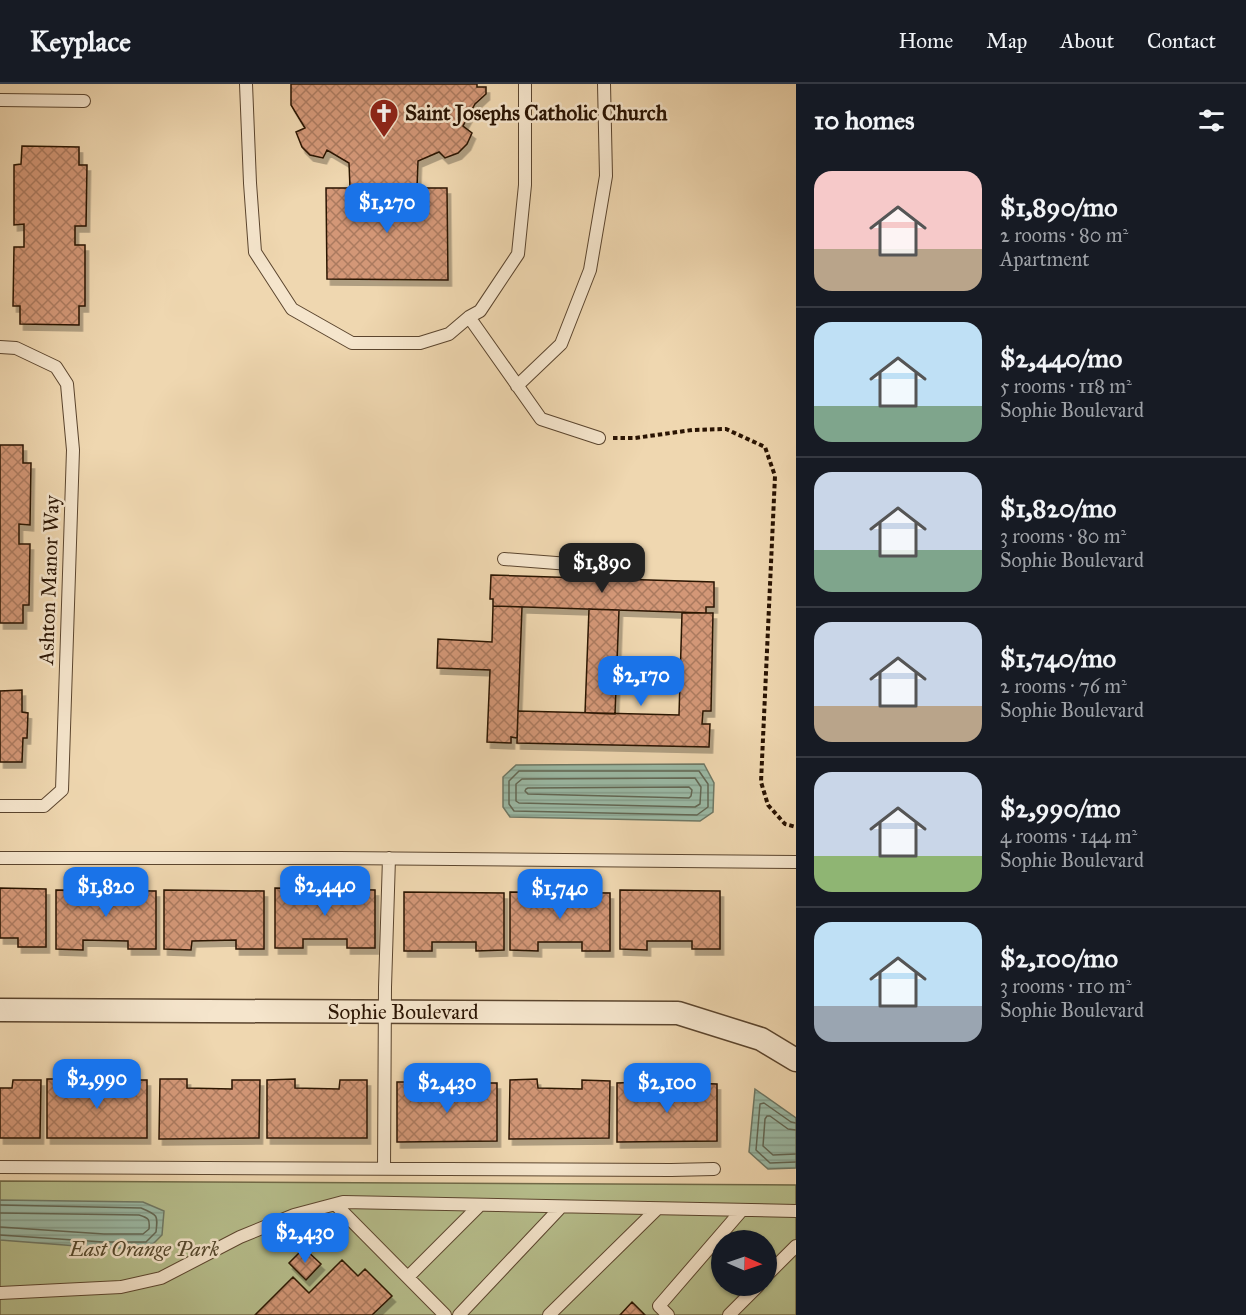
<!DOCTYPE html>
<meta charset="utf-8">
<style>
:root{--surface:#171b24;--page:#20242c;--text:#f1f3f6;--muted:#9ea1a6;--line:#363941;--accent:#1a73e8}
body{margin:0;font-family:"IM FELL Great Primer",serif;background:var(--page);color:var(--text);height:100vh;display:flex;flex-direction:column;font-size:22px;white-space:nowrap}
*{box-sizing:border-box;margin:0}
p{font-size:20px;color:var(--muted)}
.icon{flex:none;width:33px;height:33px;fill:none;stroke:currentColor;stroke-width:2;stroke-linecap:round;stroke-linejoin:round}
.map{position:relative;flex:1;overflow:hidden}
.sheet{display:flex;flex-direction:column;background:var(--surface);width:450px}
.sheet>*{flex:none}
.needle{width:39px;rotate:92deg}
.fabs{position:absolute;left:711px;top:1146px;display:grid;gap:12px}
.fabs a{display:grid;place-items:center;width:66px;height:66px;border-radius:50%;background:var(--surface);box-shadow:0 2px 4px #0004;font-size:30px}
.price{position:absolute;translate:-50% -51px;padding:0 14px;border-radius:12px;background:var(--accent);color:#fff;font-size:20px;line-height:39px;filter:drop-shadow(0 2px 3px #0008)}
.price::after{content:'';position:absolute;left:50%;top:36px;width:18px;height:14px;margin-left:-9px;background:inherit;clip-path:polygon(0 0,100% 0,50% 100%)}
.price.selected{background:#222;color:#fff}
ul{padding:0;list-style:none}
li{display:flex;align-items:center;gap:18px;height:150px;padding:0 18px}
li+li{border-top:2px solid var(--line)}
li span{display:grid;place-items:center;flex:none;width:168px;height:120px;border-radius:18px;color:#555}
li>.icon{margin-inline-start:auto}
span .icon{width:72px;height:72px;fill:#fffc;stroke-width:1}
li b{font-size:26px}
h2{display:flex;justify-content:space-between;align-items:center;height:72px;padding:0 18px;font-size:26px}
header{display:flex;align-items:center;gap:36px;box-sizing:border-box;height:84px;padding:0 30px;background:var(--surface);border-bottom:2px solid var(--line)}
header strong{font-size:28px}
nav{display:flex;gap:33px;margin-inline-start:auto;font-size:21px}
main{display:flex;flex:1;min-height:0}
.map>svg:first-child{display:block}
.park{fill:#b7bf8d;stroke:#706a48;stroke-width:1.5;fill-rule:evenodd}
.water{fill:url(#water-rules);stroke:#6e7865;stroke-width:1.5}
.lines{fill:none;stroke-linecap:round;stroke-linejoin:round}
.shore{stroke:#626754;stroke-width:1.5}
.building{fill:url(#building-cross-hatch);stroke:#2a1403;stroke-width:1.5;filter:url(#shadow)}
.service-casing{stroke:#5b452e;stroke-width:14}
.minor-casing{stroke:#5b452e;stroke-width:25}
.path{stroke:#2a1403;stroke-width:4;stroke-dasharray:4.5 3;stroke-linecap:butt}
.service{stroke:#f5e5cc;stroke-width:12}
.minor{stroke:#f5e5cc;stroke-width:22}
.labels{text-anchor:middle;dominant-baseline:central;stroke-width:5;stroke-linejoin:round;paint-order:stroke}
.poi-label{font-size:21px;font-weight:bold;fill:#2a1403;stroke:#f5e5cc;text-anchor:start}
.street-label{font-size:21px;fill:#2a1403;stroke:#f5e5cc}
.park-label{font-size:21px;font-style:italic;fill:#54472c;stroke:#f5e5cc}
</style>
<header>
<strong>Keyplace</strong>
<nav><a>Home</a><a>Map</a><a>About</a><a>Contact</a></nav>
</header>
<main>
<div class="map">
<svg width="796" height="1231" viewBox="0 0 796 1231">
<defs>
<pattern id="water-rules" width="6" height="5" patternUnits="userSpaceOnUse" patternTransform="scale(1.5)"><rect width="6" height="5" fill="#9bbaa6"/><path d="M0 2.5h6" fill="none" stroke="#869f8d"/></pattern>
<pattern id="building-cross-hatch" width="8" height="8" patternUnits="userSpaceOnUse" patternTransform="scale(1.5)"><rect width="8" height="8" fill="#d39777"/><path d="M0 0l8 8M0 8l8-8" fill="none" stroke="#ab7a5f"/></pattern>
<filter id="shadow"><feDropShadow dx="3.5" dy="6" stdDeviation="0" flood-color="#0004"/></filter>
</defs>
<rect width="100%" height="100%" fill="#efd7b0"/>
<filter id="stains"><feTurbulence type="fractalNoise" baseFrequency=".00333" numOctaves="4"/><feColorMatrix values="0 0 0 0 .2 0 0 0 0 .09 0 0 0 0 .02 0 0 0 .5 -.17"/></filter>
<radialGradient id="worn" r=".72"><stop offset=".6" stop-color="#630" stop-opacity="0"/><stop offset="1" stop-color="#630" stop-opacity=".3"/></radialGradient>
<!-- park -->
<path class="park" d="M0 1097 796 1101V1231H0ZM722 1156H766V1202H722Z"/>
<!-- water -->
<path class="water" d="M704 680 714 699 713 728 700 737 510 733 503 723V693L516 681Z
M755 1005 796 1034V1084L768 1085 749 1068Z
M0 1116 143 1118 164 1127 162 1151 149 1164H103L0 1156Z"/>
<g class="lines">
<!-- shore -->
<path class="shore" d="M519 687H699L708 700V723L697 731 514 727 509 720V697Z
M695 694 701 703 700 720 695 723 519 719 516 717V700L522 695Z
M689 703 692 706 691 712 689 714 528 710 525 707 526 705 528 704Z
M796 1039 791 1038 764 1019 760 1020 756 1066 770 1079 796 1078
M796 1046 788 1045 770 1032H767L765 1035 763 1062 773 1071 796 1070
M0 1121 141 1124C158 1131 158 1131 156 1148L146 1158H103L0 1151
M0 1129 139 1131C149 1134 150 1135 149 1145L143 1150H104L0 1143"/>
</g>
<!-- building -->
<path class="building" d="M291 0H477V3H486V10L475 20 463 42 472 49 467 60 458 69 445 74 439 68 418 77 417 104H350L349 79 327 66 323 74 310 71 302 63 296 48 305 44 291 21Z
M22 62 79 63V81H87L86 142H75V161H85V222H79V241L20 240V222H13L14 163H24V140L14 141V81L21 80Z
M326 104H447L448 196 327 195Z
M0 361H23V379H31L30 441 19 440V460H30L29 521H23V539H0Z
M491 491 714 498V523H706V529L493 522V515H490Z
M493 522 522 523 517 654 511 653V659L487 658 490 586 437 584 438 555 492 558Z
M589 525 619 526 615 630 585 629Z
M682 529H713L711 627H703L702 640H710L709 663 517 659 518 627 679 631Z
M22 606V628L28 629 27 654H23L22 678H0V607Z
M0 804 46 805V863H18V854H0Z
M275 804 375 806V864H347V855H303V864H275Z
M56 806 156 807V865H128V857L83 856V866L56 865Z
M164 806 264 807V865H236V856L192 857 191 866 164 865Z
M620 806 720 807V865H692V857H647V866L620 865Z
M404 808 504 809V866L476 867V858H432V867H404Z
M510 808 610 809V867H582V858H538V867L510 866Z
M47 995H75V1004H119L120 996H147V1054H47Z
M160 995H187V1004L232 1005V996H260L259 1054 159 1055Z
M295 995V1004L339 1005 340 996H367V1054H267V996Z
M537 995 538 1004 582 1005V996L610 997 609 1054 509 1055 510 996Z
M13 996H41L40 1054H0V1004H12Z
M397 998H425V1007H469V999H497V1057L397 1058Z
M645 998V1007L689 1008V999L717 1000V1057L617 1058V999Z
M304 1164 321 1180 306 1196 289 1179Z
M342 1176 358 1192 365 1185 392 1212 372 1231H255L293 1193 309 1209Z
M632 1218 645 1231H620Z"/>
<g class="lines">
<!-- service casing -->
<g class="service-casing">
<path id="service" d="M246 0 250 99 255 168 292 225 352 259H420L449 250 469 233 480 227 518 170 525 101V0
M0 16 84 17
M469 233 541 335 599 354
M0 263 16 264 56 283 67 300 73 366 62 706 44 722H0
M517 302 561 260 590 186 606 92 604 0
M504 475 595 482
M0 774H339L796 778
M0 1083 671 1086 714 1085
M384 1085 385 903 389 774
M336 1121 445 1231
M766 1192 796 1162
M408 1193 480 1121
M0 1209 121 1203 161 1194 240 1153 294 1131 343 1118 796 1127
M459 1231 561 1123
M549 1231 657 1125
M668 1231 659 1222 742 1126
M729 1231 758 1202"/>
</g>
<!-- minor casing -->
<g class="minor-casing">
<path id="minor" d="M0 926 678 929 761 955 796 976"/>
</g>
<!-- path -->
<path class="path" d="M613 354H635L692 346 726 345 765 363 775 392 761 698 768 721 785 740 796 743"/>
<!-- service -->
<use href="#service" class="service"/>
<!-- minor -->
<use href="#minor" class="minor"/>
</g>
<!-- icons -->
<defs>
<g id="church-pin" transform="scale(1.5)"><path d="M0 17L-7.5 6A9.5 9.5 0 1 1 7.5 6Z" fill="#8f2418" stroke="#f5e5cc"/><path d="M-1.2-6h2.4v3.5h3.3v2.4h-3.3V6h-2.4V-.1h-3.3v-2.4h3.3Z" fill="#fff"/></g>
</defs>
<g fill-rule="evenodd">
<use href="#church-pin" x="384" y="29"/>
</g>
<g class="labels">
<!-- poi labels -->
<g class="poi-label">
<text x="405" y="29">Saint Josephs Catholic Church</text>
</g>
<!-- street labels -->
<g class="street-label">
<text transform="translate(49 496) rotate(-88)">Ashton Manor Way</text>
<text x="403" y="928">Sophie Boulevard</text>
</g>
<!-- park labels -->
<g class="park-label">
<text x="144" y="1165">East Orange Park</text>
</g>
</g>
<rect width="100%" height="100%" filter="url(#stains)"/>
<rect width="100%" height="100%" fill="url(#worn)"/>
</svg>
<div class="fabs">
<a><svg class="needle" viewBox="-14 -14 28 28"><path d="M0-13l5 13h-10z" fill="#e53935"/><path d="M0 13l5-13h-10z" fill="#9ea1a6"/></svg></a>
</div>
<b class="price" style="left:387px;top:150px">$1,270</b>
<b class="price selected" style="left:602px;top:510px">$1,890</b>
<b class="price" style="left:641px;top:623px">$2,170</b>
<b class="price" style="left:325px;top:833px">$2,440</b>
<b class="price" style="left:106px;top:834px">$1,820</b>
<b class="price" style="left:560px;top:836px">$1,740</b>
<b class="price" style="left:97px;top:1026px">$2,990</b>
<b class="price" style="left:447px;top:1030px">$2,430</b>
<b class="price" style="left:667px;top:1030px">$2,100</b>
<b class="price" style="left:305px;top:1180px">$2,430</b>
</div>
<section class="sheet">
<h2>10 homes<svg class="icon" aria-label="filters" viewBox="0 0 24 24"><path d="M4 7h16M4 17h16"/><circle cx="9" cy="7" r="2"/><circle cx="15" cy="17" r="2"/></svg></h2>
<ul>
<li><span style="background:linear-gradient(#f6c9c9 65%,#b9a48a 0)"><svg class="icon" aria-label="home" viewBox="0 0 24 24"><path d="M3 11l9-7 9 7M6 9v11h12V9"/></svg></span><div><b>$1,890/mo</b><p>2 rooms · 80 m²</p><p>Apartment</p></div></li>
<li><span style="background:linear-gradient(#bfe0f5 70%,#7fa58c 0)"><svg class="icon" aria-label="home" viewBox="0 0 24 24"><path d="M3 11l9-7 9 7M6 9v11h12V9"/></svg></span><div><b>$2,440/mo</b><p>5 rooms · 118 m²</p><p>Sophie Boulevard</p></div></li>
<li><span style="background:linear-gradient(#c9d6e8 65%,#7fa58c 0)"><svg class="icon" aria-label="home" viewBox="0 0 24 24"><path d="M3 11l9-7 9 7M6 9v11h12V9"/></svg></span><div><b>$1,820/mo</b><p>3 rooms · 80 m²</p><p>Sophie Boulevard</p></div></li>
<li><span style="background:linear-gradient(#c9d6e8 70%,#b9a48a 0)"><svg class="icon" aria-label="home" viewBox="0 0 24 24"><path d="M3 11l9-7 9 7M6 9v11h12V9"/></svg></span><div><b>$1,740/mo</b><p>2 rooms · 76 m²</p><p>Sophie Boulevard</p></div></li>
<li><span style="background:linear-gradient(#c9d6e8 70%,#8fb573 0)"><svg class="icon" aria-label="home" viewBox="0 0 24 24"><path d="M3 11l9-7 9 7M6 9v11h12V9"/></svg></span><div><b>$2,990/mo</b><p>4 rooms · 144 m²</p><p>Sophie Boulevard</p></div></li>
<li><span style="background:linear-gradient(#bfe0f5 70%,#9aa5b1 0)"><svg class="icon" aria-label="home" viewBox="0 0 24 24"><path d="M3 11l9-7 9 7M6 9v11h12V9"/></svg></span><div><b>$2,100/mo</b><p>3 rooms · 110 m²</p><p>Sophie Boulevard</p></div></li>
</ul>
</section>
</main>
